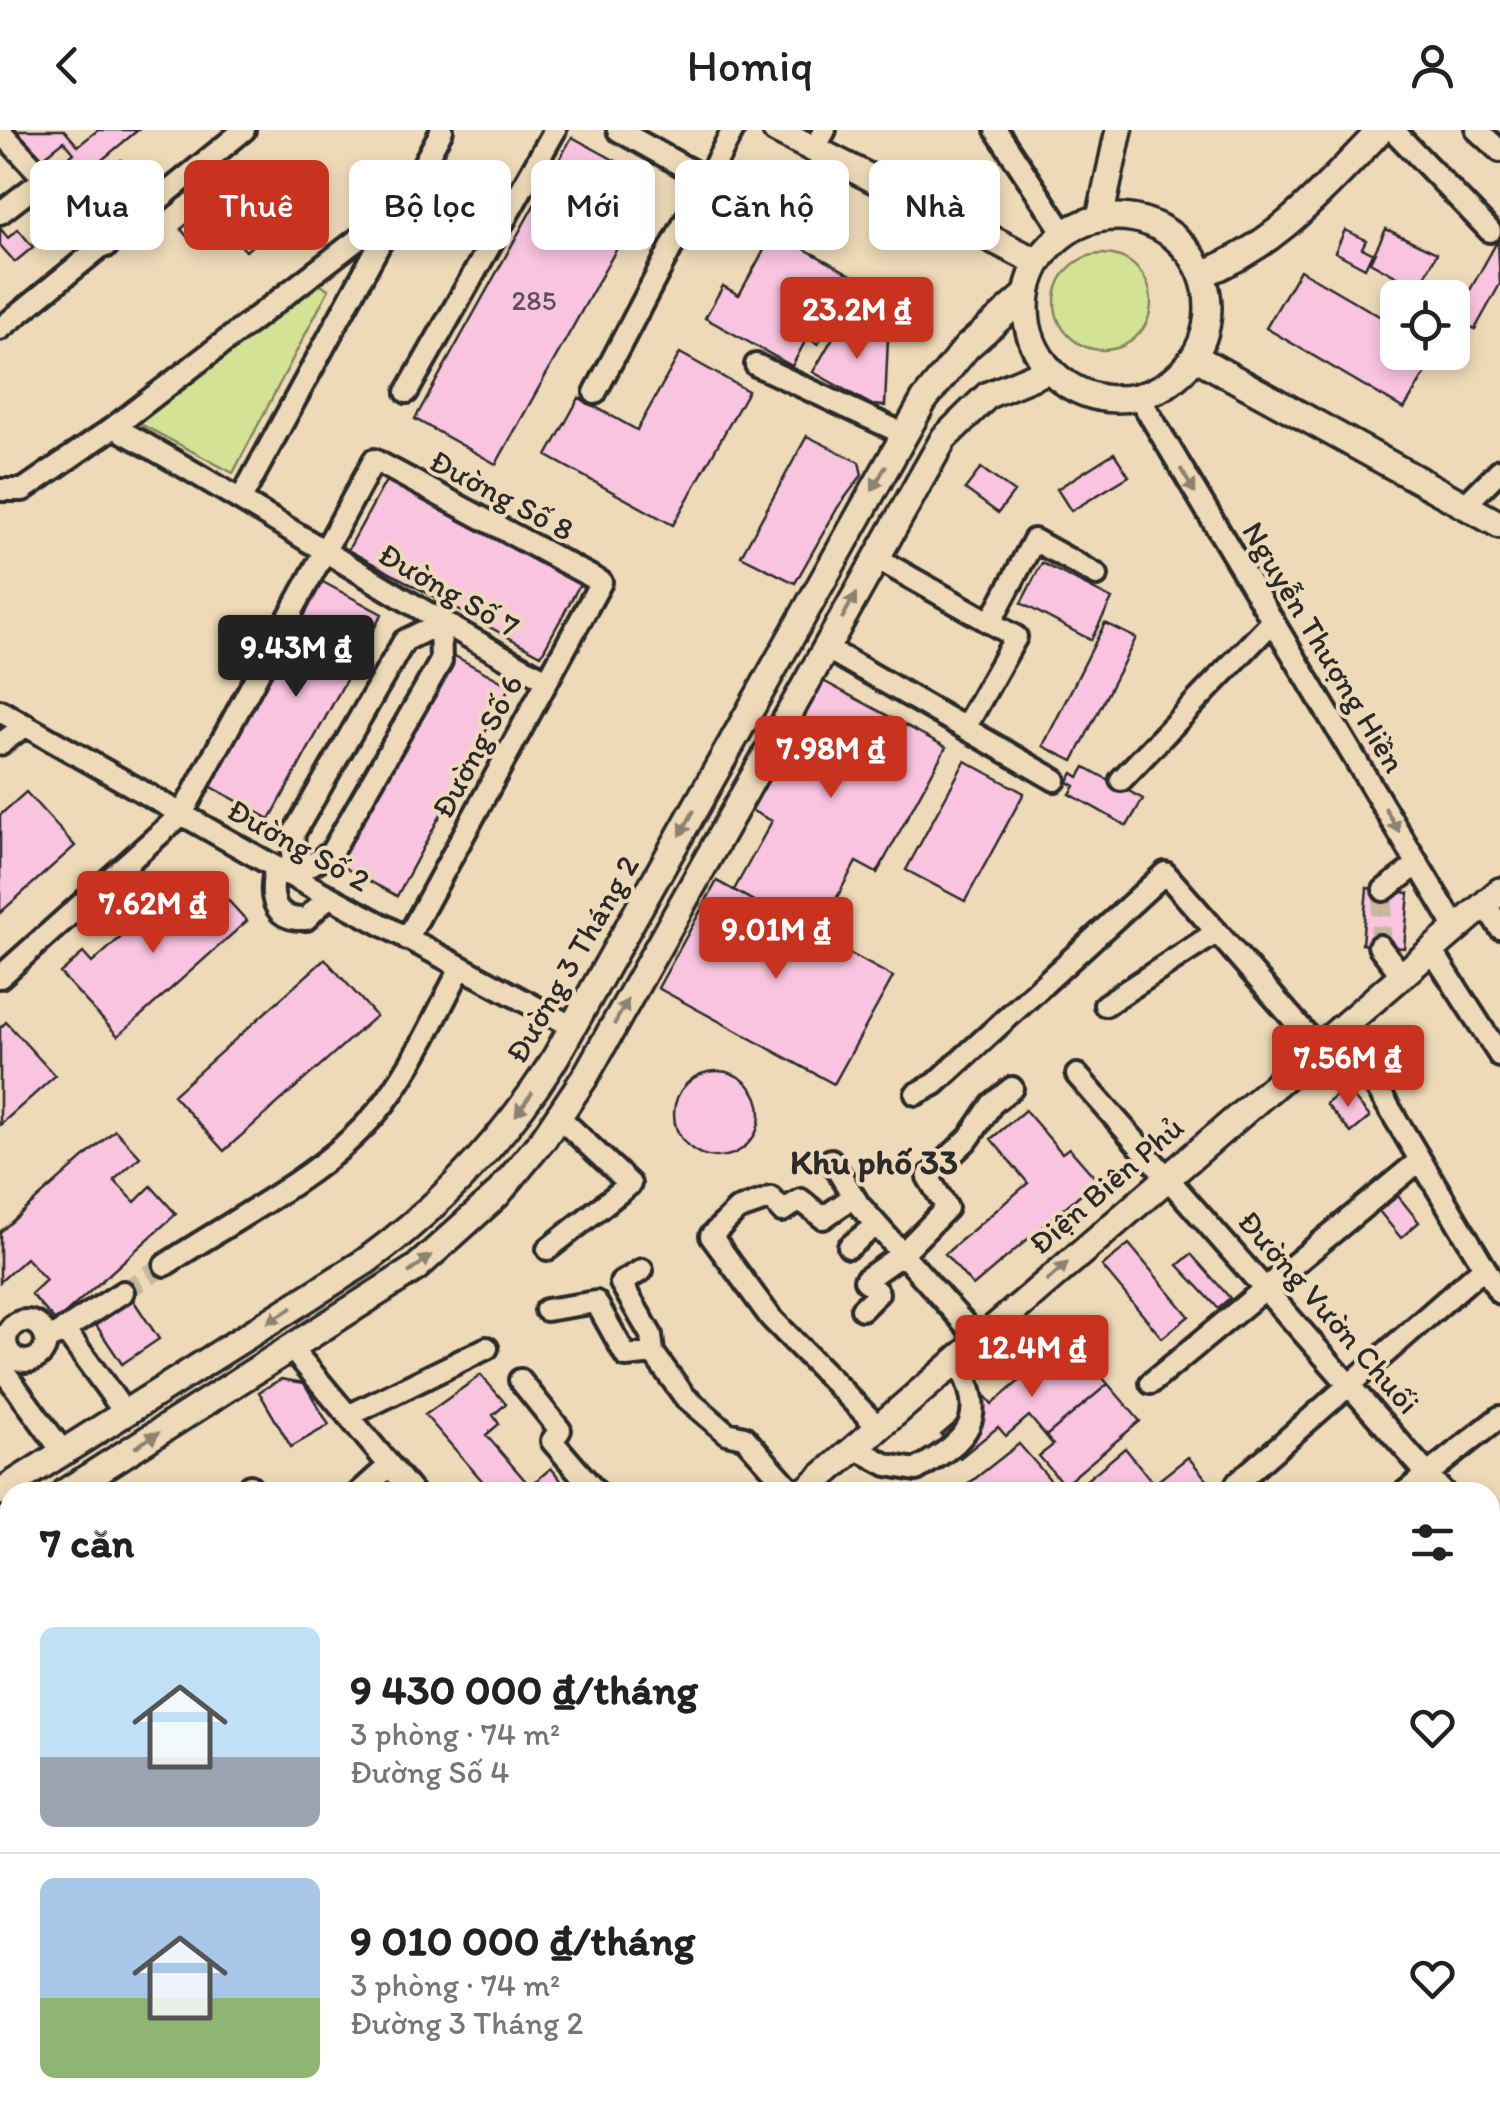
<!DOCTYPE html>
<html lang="vi">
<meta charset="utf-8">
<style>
:root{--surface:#fff;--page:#f2f2f2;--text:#222;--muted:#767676;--line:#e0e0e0;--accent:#c8321e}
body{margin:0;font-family:Itim,sans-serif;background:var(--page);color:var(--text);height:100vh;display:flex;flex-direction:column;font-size:38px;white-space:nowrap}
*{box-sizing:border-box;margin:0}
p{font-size:32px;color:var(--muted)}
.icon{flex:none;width:55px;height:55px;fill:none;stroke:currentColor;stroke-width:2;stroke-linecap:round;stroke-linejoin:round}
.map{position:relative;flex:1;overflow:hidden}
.drawer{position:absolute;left:0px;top:1352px;width:1500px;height:642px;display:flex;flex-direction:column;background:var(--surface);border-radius:30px 30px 0 0;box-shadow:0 5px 15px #0003}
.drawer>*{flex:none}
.hud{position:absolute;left:30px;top:30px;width:1440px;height:90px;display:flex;gap:20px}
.buttons{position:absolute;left:1380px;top:150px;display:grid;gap:20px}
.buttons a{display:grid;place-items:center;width:90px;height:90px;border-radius:15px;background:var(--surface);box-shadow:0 5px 15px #0003;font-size:50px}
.price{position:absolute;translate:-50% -85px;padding:0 22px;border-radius:10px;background:var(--accent);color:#fff;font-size:32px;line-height:65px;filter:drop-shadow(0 2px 5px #0008)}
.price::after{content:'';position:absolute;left:50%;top:60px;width:30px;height:22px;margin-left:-15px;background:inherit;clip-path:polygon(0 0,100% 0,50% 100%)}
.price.active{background:#222;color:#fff}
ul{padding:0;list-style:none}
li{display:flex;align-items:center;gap:30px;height:250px;padding:0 40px}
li+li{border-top:2px solid var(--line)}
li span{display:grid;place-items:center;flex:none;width:280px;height:200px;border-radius:15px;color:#555}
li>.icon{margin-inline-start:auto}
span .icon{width:120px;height:120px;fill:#fffc;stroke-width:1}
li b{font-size:42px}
h2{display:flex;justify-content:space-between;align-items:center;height:120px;padding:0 40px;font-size:42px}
.pill{padding:0 35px;border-radius:15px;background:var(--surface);box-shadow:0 5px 15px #0003;font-size:35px;line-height:90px}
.pill.active{background:var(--accent);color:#fff}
header{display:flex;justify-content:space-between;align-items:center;height:130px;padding:0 40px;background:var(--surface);font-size:45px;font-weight:600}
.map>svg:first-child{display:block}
.green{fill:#d4e295;stroke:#808660;stroke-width:2.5}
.building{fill:#f9c4e0;stroke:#2b2b2b;stroke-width:2.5}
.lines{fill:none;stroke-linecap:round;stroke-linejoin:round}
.minor-tunnel{stroke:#c7b79c;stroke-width:20;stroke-dasharray:20 10;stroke-linecap:butt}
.minor-casing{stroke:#2b2b2b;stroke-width:28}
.major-casing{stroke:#2b2b2b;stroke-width:32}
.minor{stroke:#eedab8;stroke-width:20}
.major{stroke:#eedab8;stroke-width:25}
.oneway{fill:#8c8272}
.labels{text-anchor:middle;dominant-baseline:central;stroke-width:8;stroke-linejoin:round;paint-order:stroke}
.number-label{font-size:28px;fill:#5e5158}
.street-label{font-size:32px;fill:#2b2b2b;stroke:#eedab8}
.neighbourhood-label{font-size:35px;font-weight:bold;fill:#2b2b2b;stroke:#eedab8}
</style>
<header><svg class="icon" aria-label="back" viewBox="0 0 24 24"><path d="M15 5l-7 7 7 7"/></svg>Homiq<svg class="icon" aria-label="person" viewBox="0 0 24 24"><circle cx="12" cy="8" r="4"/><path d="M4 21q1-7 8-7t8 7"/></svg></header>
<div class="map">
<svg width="1500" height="1993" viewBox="0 0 1500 1993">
<rect width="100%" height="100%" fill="#eedab8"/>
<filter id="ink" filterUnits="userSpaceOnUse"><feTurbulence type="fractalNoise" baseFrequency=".01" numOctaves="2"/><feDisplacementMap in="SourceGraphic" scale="20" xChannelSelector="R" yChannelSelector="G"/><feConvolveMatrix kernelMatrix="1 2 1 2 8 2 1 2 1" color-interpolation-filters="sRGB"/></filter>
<g filter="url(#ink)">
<!-- green -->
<path class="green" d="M1055 172a48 48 0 1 1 96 0a48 48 0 1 1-96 0Z
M310 150 329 159 233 343 135 291Z"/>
<!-- building -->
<path class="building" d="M15 0H64L78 16 98 0H138L67 59 53 41 74 23 64 11 40 30Z
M572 7 654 52 496 334 415 289Z
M121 30 145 60 103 93 72 56 102 32 109 40Z
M225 64 262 107 246 121 221 94 194 115 181 99Z
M0 98 8 108 18 99 33 117 15 132 0 115Z
M1386 99 1437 123 1419 159 1370 132Z
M1345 100 1366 110 1362 118 1372 123 1365 138 1335 122Z
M774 102 855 147 818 214 807 208 792 236 705 188 723 156 739 165Z
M1498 110 1500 154 1475 199 1455 187Z
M1300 140 1398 197V222H1438L1404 279 1266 198Z
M846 185 888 208 885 276 872 275 813 242Z
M680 223 748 261 673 395 547 326 579 268 637 300Z
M807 306 859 332 862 345 838 377 795 453 741 426Z
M1114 323 1129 346 1071 381 1057 359Z
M981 338 1014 362 998 383 965 359Z
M387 349 580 454 541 525 348 420Z
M1042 433 1112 469 1091 510 1021 473Z
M321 451 382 484 270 689 210 656Z
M1105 493 1136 508 1073 631 1043 616Z
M451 524 510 556 397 766 338 734Z
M812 545 946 617 877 743 856 732 816 806 734 760 772 691 741 675Z
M965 631 1024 663 965 771 906 740Z
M1085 637 1143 669 1127 696 1070 664 1075 656 1068 652 1073 643 1079 647Z
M26 662 75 716 0 783V685Z
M187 748 213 777 225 767 247 791 118 906 60 843 83 823 92 833Z
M717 751 893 847 834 954 658 858Z
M1367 758 1409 763 1404 818 1362 814Z
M325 829 376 886 224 1021 173 965Z
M6 892 55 946 0 995V898Z
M674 984a43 43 0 1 1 86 0a43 43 0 1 1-86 0Z
M1346 958 1370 987 1351 1003 1326 974Z
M1025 980 1062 1023 1069 1018 1097 1050 973 1156 945 1124 1028 1053 991 1009Z
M115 1000 140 1027 114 1050 135 1072 151 1056 176 1084 56 1192 31 1164 46 1150 26 1128 0 1152V1102Z
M1398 1066 1419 1092 1401 1108 1379 1081Z
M1129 1114 1189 1186 1162 1208 1102 1136Z
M1191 1124 1230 1168 1218 1178 1178 1135Z
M133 1170 159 1209 122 1234 96 1195Z
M1069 1209 1108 1254 1046 1306 1029 1286 1006 1306 998 1297 960 1328 941 1305 986 1267 992 1274Z
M481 1245 506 1274 493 1285 499 1294 486 1305 530 1356 551 1338 568 1359 564 1362H492L425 1285Z
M281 1249 304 1253 329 1295 291 1317 259 1262Z
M1108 1254 1140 1291 1064 1355 1039 1326 1053 1315 1046 1306Z
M1019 1314 1061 1362H958Z
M1125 1318 1154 1354 1188 1327 1217 1362H1072Z
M277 1985H317L319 1987 313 1993H269Z"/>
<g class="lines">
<!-- minor-tunnel -->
<path class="minor-tunnel" d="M1379 816 1384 760
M123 1162 165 1135"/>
<!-- minor casing -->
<g class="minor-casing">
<path id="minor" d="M618 0 706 49
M996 0 1064 103
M1393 0 1490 101
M1477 0 1500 21
M0 1 107 116
M814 20 825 0
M0 83 44 49
M0 199 244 0
M756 235 904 304
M407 262 555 0
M595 263 733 0
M1139 267 1456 798
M114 297C261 377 399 472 547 550
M0 360H23L114 297 401 76 442 0
M242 367 397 82
M1464 376 1500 340
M876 428 1016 507 965 598
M991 491 1034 410 1097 445
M440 493 441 531 331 723 291 746 294 703 404 511Z
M826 518 1055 650
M0 581 291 746 573 897
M0 614 26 595
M1121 650 1273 491
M276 737C269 764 271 791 306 789L329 766
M1384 760 1418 734
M1485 773 1500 798
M1379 816 1401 844
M1431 819 1500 926
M0 847 182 684 374 330 601 452 407 809
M1105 875 1217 802
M1340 896 1500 1163
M1077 945 1443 1362
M916 964 935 954 1165 743 1316 915
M831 1030 859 1075 980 1211
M853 1067 823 1088 801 1070 782 1081 771 1068 737 1080 711 1106 771 1188 879 1298
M849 1117 876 1095
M548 1119 630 1054 559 987
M165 1135C239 1085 331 1043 386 971 416 930 438 882 461 837
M642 1140 621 1153 651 1205 653 1223 685 1267 727 1303 744 1307 793 1362
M862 1179 878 1163 865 1150 902 1124 947 1078 928 1047 969 1008 992 974 1012 958
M546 1180 596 1172 626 1226 653 1223
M6 1211a20 20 0 1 1 40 0a20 20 0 1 1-40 0Z
M64 1199 125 1283
M53 1207 123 1162
M292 1219 412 1362
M0 1236 63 1322
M520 1250 560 1300 552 1311 596 1362
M1151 1253 1419 1031
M348 1286 487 1218
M855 1318 887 1335 916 1340C970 1309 989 1289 957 1230
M1237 1353 1484 1137
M250 1356 253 1362
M360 1362 389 1336
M1405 1362 1500 1287
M1490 1407 1500 1403
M1490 1429 1500 1449
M1490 1495 1500 1491
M1490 1587 1500 1618
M0 1745 10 1748
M1490 1805 1500 1802
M1490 1880 1500 1919
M133 1985 140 1993
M695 1985 703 1993
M750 1985 753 1993
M832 1985 836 1993
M1048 1985 1051 1993
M463 1993 470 1985
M530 1993 537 1985
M946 1993 970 1985
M1274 1993 1298 1985"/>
</g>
<!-- major casing -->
<g class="major-casing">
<path id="major" d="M776 0 1037 132
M1026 178a91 91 0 1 1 182 0a91 91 0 1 1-182 0Z
M1100 88 1119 0
M1202 144C1278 116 1326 56 1381 0
M1195 227 1500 395
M0 1362 366 1131C442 1075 504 1009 554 930L924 270 967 217 1026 165
M65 1362 416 1138 497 1065 544 1008 585 947 944 308 988 265 1049 240
M804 1362 1500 761
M0 1403 10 1397
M0 1614 10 1624
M415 1985 424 1993
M66 1993 76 1985"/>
</g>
<!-- minor -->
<use href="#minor" class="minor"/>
<!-- major -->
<use href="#major" class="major"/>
</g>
<!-- one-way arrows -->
<defs><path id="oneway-solid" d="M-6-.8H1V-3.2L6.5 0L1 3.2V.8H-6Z" transform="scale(2.5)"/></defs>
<g class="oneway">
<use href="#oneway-solid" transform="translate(879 348) rotate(119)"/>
<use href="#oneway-solid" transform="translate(1188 351) rotate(59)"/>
<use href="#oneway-solid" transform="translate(849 476) rotate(-61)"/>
<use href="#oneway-solid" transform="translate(1392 690) rotate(60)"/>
<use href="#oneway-solid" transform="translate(687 693) rotate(119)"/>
<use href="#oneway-solid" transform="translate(621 882) rotate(-61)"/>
<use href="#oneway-solid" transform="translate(524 974) rotate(126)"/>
<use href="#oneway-solid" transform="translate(420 1134) rotate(-38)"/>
<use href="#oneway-solid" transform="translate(1057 1142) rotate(-42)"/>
<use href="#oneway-solid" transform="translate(280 1185) rotate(148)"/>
<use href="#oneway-solid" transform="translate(147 1310) rotate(-32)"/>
</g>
</g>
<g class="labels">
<!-- number labels -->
<g class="number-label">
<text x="534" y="170">285</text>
</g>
<!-- street labels -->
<g class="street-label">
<text transform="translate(502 365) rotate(28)">Đường Số 8</text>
<text transform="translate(449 460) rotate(30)">Đường Số 7</text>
<text transform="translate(1324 517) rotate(59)">Nguyễn Thượng Hiền</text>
<text transform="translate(477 616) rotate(-62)">Đường Số 6</text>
<text transform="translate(299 715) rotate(29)">Đường Số 2</text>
<text transform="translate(572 829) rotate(-60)">Đường 3 Tháng 2</text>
<text transform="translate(1106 1055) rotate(-41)">Điện Biên Phủ</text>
<text transform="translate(1329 1182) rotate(49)">Đường Vườn Chuối</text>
</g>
<!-- neighbourhood labels -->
<g class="neighbourhood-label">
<text x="874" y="1032">Khu phố 33</text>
</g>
</g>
</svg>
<div class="buttons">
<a><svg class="icon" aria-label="locate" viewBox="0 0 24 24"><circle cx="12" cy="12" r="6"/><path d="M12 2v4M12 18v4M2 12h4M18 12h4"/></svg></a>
</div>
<b class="price" style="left:857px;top:232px">23.2M ₫</b>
<b class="price active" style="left:296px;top:570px">9.43M ₫</b>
<b class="price" style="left:831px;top:671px">7.98M ₫</b>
<b class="price" style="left:153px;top:826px">7.62M ₫</b>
<b class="price" style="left:776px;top:852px">9.01M ₫</b>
<b class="price" style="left:1348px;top:980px">7.56M ₫</b>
<b class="price" style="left:1032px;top:1270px">12.4M ₫</b>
<div class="hud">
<a class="pill">Mua</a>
<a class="pill active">Thuê</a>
<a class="pill">Bộ lọc</a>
<a class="pill">Mới</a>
<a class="pill">Căn hộ</a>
<a class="pill">Nhà</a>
</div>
<section class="drawer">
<h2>7 căn<svg class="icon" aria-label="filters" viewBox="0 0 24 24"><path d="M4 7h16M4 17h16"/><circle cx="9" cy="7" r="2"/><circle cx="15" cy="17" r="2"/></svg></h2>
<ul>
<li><span style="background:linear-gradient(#bfe0f5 65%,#9aa5b1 0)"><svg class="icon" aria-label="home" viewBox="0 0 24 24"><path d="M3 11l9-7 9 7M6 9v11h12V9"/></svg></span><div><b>9 430 000 ₫/tháng</b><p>3 phòng · 74 m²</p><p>Đường Số 4</p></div><svg class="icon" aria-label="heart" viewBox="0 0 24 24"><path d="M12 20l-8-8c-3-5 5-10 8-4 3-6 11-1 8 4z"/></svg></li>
<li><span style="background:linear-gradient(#a9c7e8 60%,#8fb573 0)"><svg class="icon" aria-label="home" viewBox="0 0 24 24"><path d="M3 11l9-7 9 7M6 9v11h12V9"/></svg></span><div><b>9 010 000 ₫/tháng</b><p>3 phòng · 74 m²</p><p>Đường 3 Tháng 2</p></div><svg class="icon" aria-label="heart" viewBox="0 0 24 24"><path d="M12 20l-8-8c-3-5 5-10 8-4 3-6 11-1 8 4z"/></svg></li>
</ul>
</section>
</div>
